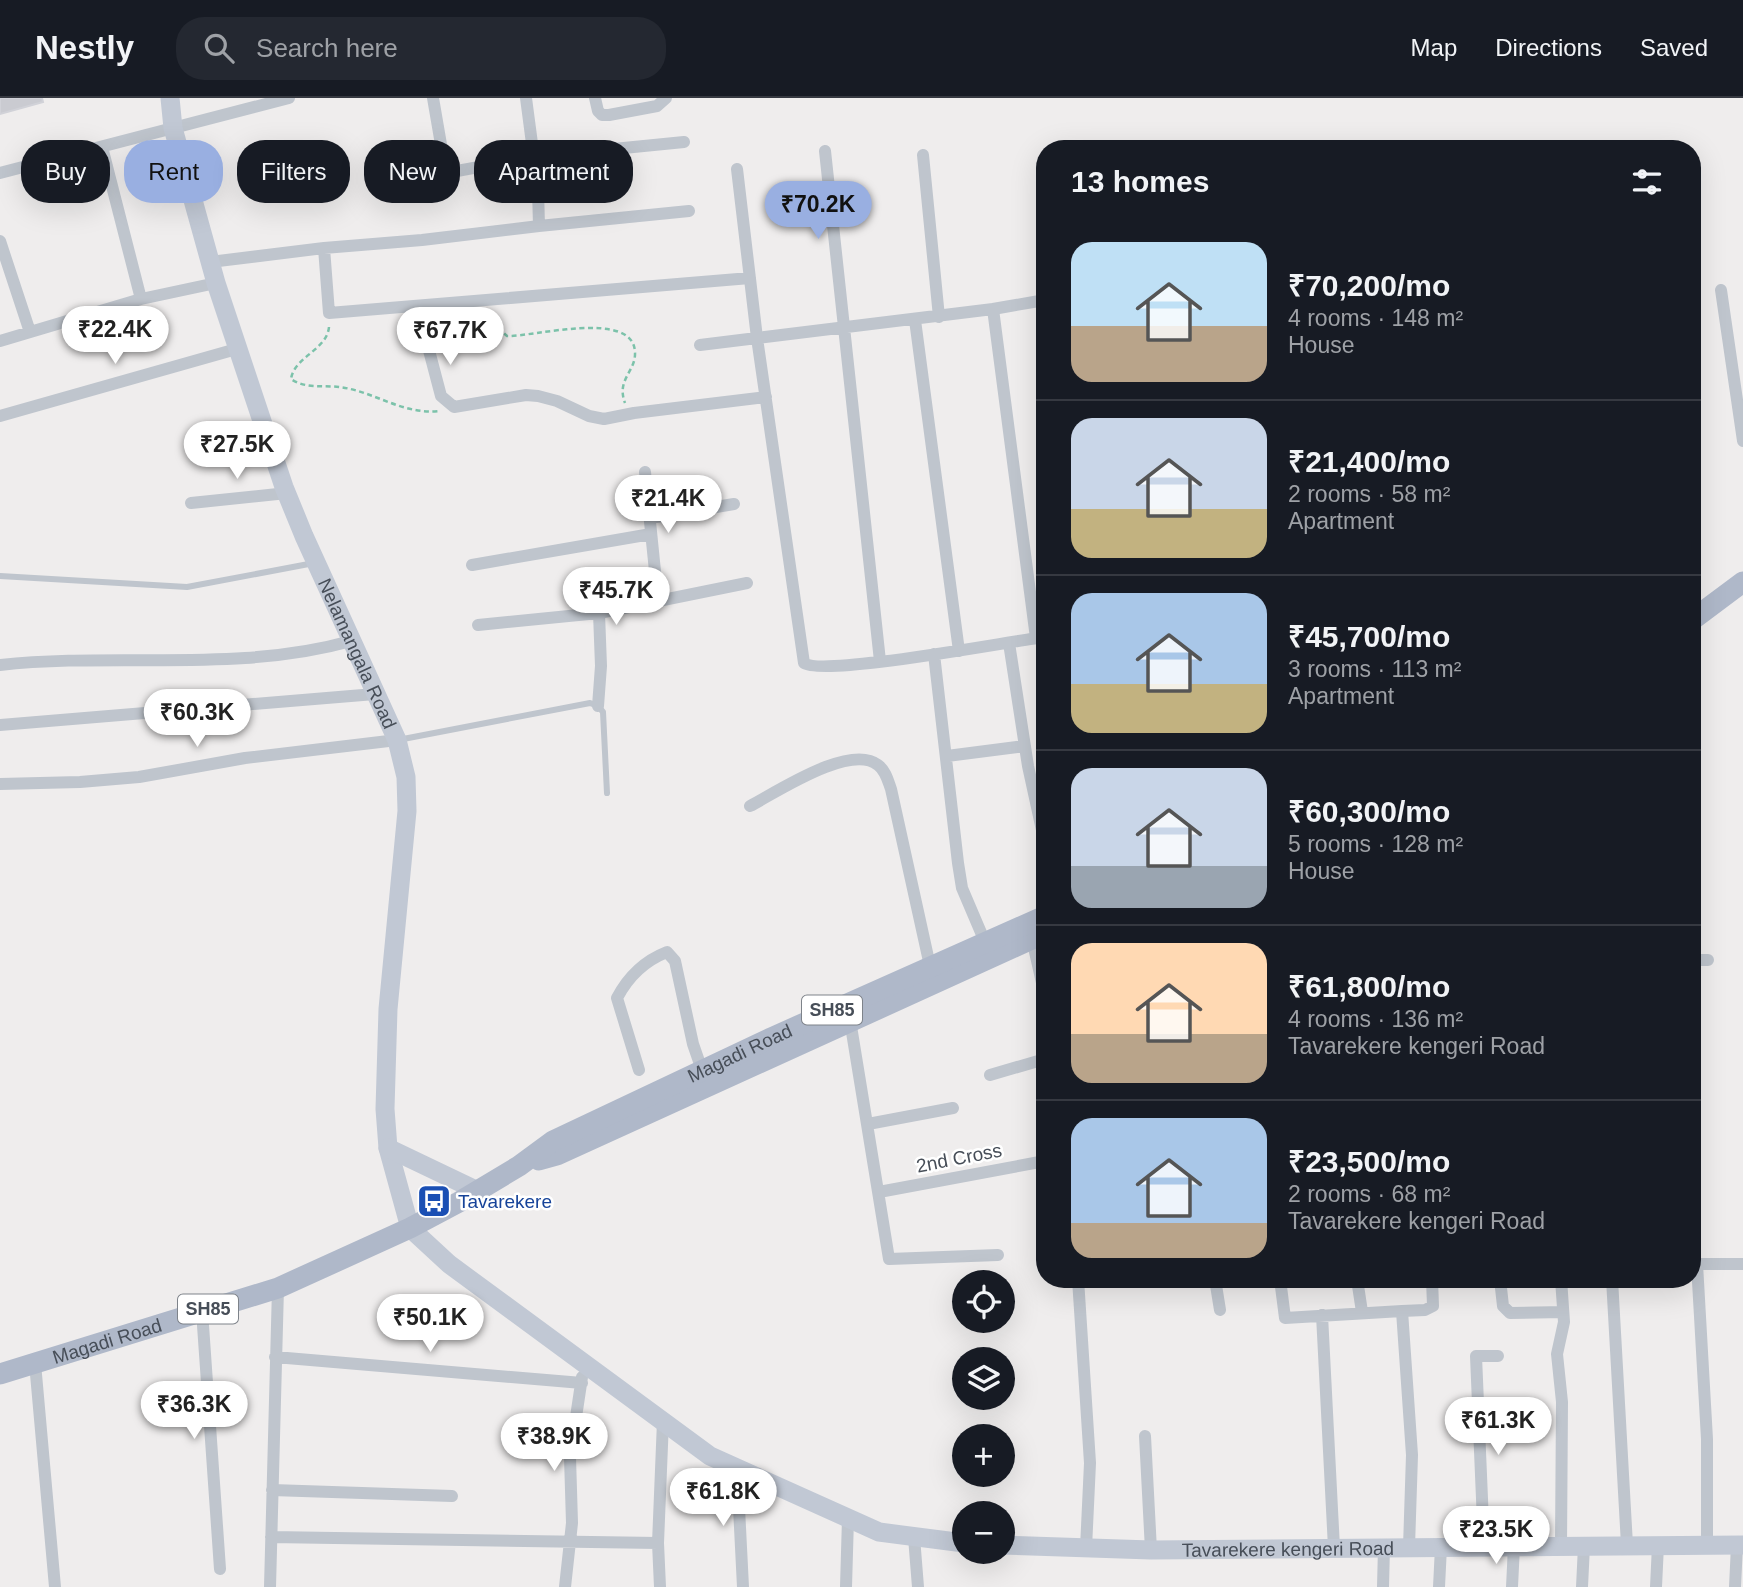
<!DOCTYPE html>
<meta charset="utf-8">
<style>
:root{--surface:#171b24;--page:#242831;--text:#f1f3f6;--muted:#9ea1a6;--line:#363941;--accent:#99afe1}
body{margin:0;font-family:Helvetica,sans-serif;background:var(--page);color:var(--text);height:100vh;display:flex;flex-direction:column;font-size:26px;white-space:nowrap}
*{box-sizing:border-box;margin:0}
p{font-size:23px;color:var(--muted)}
.icon{flex:none;width:38px;height:38px;fill:none;stroke:currentColor;stroke-width:2;stroke-linecap:round;stroke-linejoin:round}
.map{position:relative;flex:1;overflow:hidden}
.details{position:absolute;left:1036px;top:42px;width:665px;height:1148px;display:flex;flex-direction:column;background:var(--surface);border-radius:28px;box-shadow:0 7px 28px #0002}
.details>*{flex:none}
.banner{position:absolute;left:21px;top:42px;width:665px;height:63px;display:flex;gap:14px}
.buttons{position:absolute;left:952px;top:1172px;display:grid;gap:14px}
.buttons a{display:grid;place-items:center;width:63px;height:63px;border-radius:50%;background:var(--surface);box-shadow:0 7px 28px #0002;font-size:35px}
.price{position:absolute;translate:-50% -60px;padding:0 16px;border-radius:24px;background:#fff;color:#222;font-size:23px;line-height:46px;filter:drop-shadow(0 2px 4px #0008)}
.price::after{content:'';position:absolute;left:50%;top:42px;width:21px;height:16px;margin-left:-10px;background:inherit;clip-path:polygon(0 0,100% 0,50% 100%)}
.price.on{background:var(--accent);color:#111}
ul{padding:0;list-style:none}
li{display:flex;align-items:center;gap:21px;height:175px;padding:0 35px}
li+li{border-top:2px solid var(--line)}
li span{display:grid;place-items:center;flex:none;width:196px;height:140px;border-radius:21px;color:#555}
li>.icon{margin-inline-start:auto}
span .icon{width:84px;height:84px;fill:#fffc;stroke-width:1}
li b{font-size:30px}
h2{display:flex;justify-content:space-between;align-items:center;height:84px;padding:0 35px;font-size:30px}
.tag{padding:0 24px;border-radius:28px;background:var(--surface);box-shadow:0 7px 28px #0002;font-size:24px;line-height:63px}
.tag.on{background:var(--accent);color:#111}
header{display:flex;align-items:center;gap:42px;box-sizing:border-box;height:98px;padding:0 35px;background:var(--surface);border-bottom:2px solid var(--line)}
header strong{font-size:33px}
nav{display:flex;gap:38px;margin-inline-start:auto;font-size:24px}
.search{width:490px;height:63px;background:var(--page);display:flex;align-items:center;gap:18px;box-sizing:border-box;padding:0 24px;border-radius:28px;color:var(--muted);font-size:26px}
.map>svg:first-child{display:block}
.building{fill:#cacbd1;stroke:#d1d2d8;stroke-width:2}
.lines{fill:none;stroke-linecap:round;stroke-linejoin:round}
.path{stroke:#7cc2aa;stroke-width:2.5;stroke-dasharray:5 3.5;stroke-linecap:butt}
.service{stroke:#bfc5cd;stroke-width:6}
.minor{stroke:#bfc5cd;stroke-width:12}
.secondary{stroke:#c1c8d4;stroke-width:19}
.primary{stroke:#afb8c9;stroke-width:21}
.labels{text-anchor:middle;dominant-baseline:central;stroke-width:5;stroke-linejoin:round;paint-order:stroke}
.shield{fill:#fff;stroke:#7e838a;stroke-width:2}
.shield-label{font-size:18px;font-weight:bold;fill:#474e58}
.street-label{font-size:19px;fill:#474e58;stroke:#fff}
.transit-label{font-size:19px;fill:#164399;stroke:#fff;text-anchor:start}
</style>
<header>
<strong>Nestly</strong>
<div class="search"><svg class="icon" aria-label="search" viewBox="0 0 24 24"><circle cx="10" cy="10" r="6"/><path d="M15 15l6 6"/></svg>Search here</div>
<nav><a>Map</a><a>Directions</a><a>Saved</a></nav>
</header>
<div class="map">
<svg width="1743" height="1489" viewBox="0 0 1743 1489">
<rect width="100%" height="100%" fill="#efeded"/>
<!-- building -->
<path class="building" d="M0 0H42L43 4 0 16Z"/>
<g class="lines">
<!-- path -->
<path class="path" d="M492 214 497 229 507 238C533 239 633 211 635 254 636 274 616 281 625 305
M329 229C327 252 294 259 291 281 305 291 323 287 339 289 374 293 402 317 439 313"/>
<!-- service -->
<path class="service" d="M0 478 187 489 314 465
M398 642 590 605 598 608 603 614 607 695"/>
<!-- minor -->
<path class="minor" d="M433 0 443 58 448 68 457 73 533 59 684 44
M595 0 598 13 602 17H609L657 8 666 0
M102 49 141 201
M825 53 880 563
M923 57 939 219
M737 71 757 240 804 565C823 579 1010 543 1045 539
M0 75 289 0
M539 128 689 113
M0 143 30 234
M324 150 329 215 750 180
M210 164 324 150 422 142 539 128 538 91 526 0
M1721 192 1743 343
M993 211 1045 202
M915 222 959 553
M426 241 441 298 454 309 526 297 538 298 557 303 589 318 604 321 634 315 766 299
M0 243 141 201 216 185
M700 247 993 211 1036 540
M0 318 240 250
M645 374 658 503
M191 405 287 395
M650 420 734 406
M472 467 651 436
M478 527 599 515 747 485
M1009 545 1028 668 1045 746
M934 556 958 765 962 790 985 844
M0 567C116 554 237 575 351 543
M598 608 601 568 599 515
M0 627 375 596
M947 658 1025 648
M0 686 80 684 139 679 245 660 397 642
M750 708C777 694 850 645 878 667 886 673 888 683 891 691L930 868
M1032 841 1045 898
M1692 862H1708
M850 922 889 1161 998 1157
M639 972 617 900C628 879 644 863 667 854L675 863 693 946 702 972
M990 977 1045 961
M868 1026 953 1010
M879 1094 1045 1063
M1692 1166H1743
M1697 1166 1707 1341V1447
M1078 1181 1090 1365 1086 1450
M1215 1181 1220 1212
M1280 1181 1285 1220 1402 1213 1412 1357 1409 1449
M1357 1181 1362 1214
M1500 1181 1503 1208 1510 1215 1563 1214
M1561 1181 1564 1224 1557 1256 1562 1304 1561 1448
M1612 1181 1627 1447
M202 1213 220 1471
M1402 1213 1425 1212 1433 1208 1432 1181
M1322 1217 1334 1450
M275 1259 582 1285
M35 1265 55 1489
M1145 1338 1151 1452
M737 1370 743 1489
M272 1392 452 1398
M271 1439 658 1445
M914 1439 918 1489
M1484 1448 1476 1258H1498
M270 1489 278 1190
M565 1489 572 1425 570 1359 582 1279
M660 1489 658 1445 663 1323
M846 1489 848 1420
M1383 1489 1384 1449
M1439 1489 1441 1449
M1512 1489 1514 1448
M1582 1489 1584 1448
M1656 1489 1658 1447
M1735 1489 1737 1447"/>
<!-- secondary -->
<g class="secondary">
<path id="s1" d="M170 0 173 30 216 185 284 389 304 438 397 642 406 679 407 713 388 911 385 1011 388 1050 410 1130 449 1166 710 1358 879 1434 964 1445"/>
<path d="M388 1050 478 1093"/>
<path id="s2" d="M1003 1447 1151 1452 1743 1447"/>
</g>
<!-- primary -->
<g class="primary">
<path d="M1692 522 1743 484"/>
<path d="M539 1062 557 1057 1045 835"/>
<path id="s3" d="M0 1276 278 1190 410 1130 459 1104 519 1068 553 1043 771 940 1045 818"/>
</g>
</g>
<!-- icons -->
<defs>
<g id="bus-square" transform="scale(1.75)"><rect x="-9" y="-9" width="18" height="18" rx="4" fill="#1a4fb4" stroke="#fff"/><path d="M-5-6H5V4H4V6H2V4H-2V6H-4V4H-5ZM-3.5-4V0h7V-4ZM-3.5 1.2v1.5H-2V1.2ZM2 1.2v1.5H3.5V1.2Z" fill="#fff"/></g>
</defs>
<g fill-rule="evenodd">
<use href="#bus-square" x="434" y="1103"/>
</g>
<g class="labels">
<!-- shield labels -->
<g class="shield">
<rect x="802" y="897.5" width="60" height="29" rx="5"/>
<rect x="178" y="1196.5" width="60" height="29" rx="5"/>
</g>
<g class="shield-label">
<text x="832" y="912">SH85</text>
<text x="208" y="1211">SH85</text>
</g>
<!-- street labels -->
<g class="street-label">
<text stroke="none"><textPath href="#s1" startOffset="588">Nelamangala Road</textPath></text>
<text stroke="none"><textPath href="#s3" startOffset="810">Magadi Road</textPath></text>
<text transform="translate(959 1060) rotate(-11)">2nd Cross</text>
<text stroke="none"><textPath href="#s3" startOffset="112">Magadi Road</textPath></text>
<text stroke="none"><textPath href="#s2" startOffset="285">Tavarekere kengeri Road</textPath></text>
</g>
<!-- transit labels -->
<g class="transit-label">
<text x="458" y="1103">Tavarekere</text>
</g>
</g>
</svg>
<div class="buttons">
<a><svg class="icon" aria-label="locate" viewBox="0 0 24 24"><circle cx="12" cy="12" r="6"/><path d="M12 2v4M12 18v4M2 12h4M18 12h4"/></svg></a>
<a><svg class="icon" aria-label="layers" viewBox="0 0 24 24"><path d="M12 4l9 5-9 5-9-5zM3 14l9 5 9-5"/></svg></a>
<a>+</a>
<a>−</a>
</div>
<b class="price on" style="left:818px;top:143px">₹70.2K</b>
<b class="price" style="left:115px;top:268px">₹22.4K</b>
<b class="price" style="left:450px;top:269px">₹67.7K</b>
<b class="price" style="left:237px;top:383px">₹27.5K</b>
<b class="price" style="left:668px;top:437px">₹21.4K</b>
<b class="price" style="left:616px;top:529px">₹45.7K</b>
<b class="price" style="left:197px;top:651px">₹60.3K</b>
<b class="price" style="left:430px;top:1256px">₹50.1K</b>
<b class="price" style="left:194px;top:1343px">₹36.3K</b>
<b class="price" style="left:1498px;top:1359px">₹61.3K</b>
<b class="price" style="left:554px;top:1375px">₹38.9K</b>
<b class="price" style="left:723px;top:1430px">₹61.8K</b>
<b class="price" style="left:1496px;top:1468px">₹23.5K</b>
<div class="banner">
<a class="tag">Buy</a>
<a class="tag on">Rent</a>
<a class="tag">Filters</a>
<a class="tag">New</a>
<a class="tag">Apartment</a>
</div>
<section class="details">
<h2>13 homes<svg class="icon" aria-label="filters" viewBox="0 0 24 24"><path d="M4 7h16M4 17h16"/><circle cx="9" cy="7" r="2"/><circle cx="15" cy="17" r="2"/></svg></h2>
<ul>
<li><span style="background:linear-gradient(#bfe0f5 60%,#b9a48a 0)"><svg class="icon" aria-label="home" viewBox="0 0 24 24"><path d="M3 11l9-7 9 7M6 9v11h12V9"/></svg></span><div><b>₹70,200/mo</b><p>4 rooms · 148 m²</p><p>House</p></div></li>
<li><span style="background:linear-gradient(#c9d6e8 65%,#c2b280 0)"><svg class="icon" aria-label="home" viewBox="0 0 24 24"><path d="M3 11l9-7 9 7M6 9v11h12V9"/></svg></span><div><b>₹21,400/mo</b><p>2 rooms · 58 m²</p><p>Apartment</p></div></li>
<li><span style="background:linear-gradient(#a9c7e8 65%,#c2b280 0)"><svg class="icon" aria-label="home" viewBox="0 0 24 24"><path d="M3 11l9-7 9 7M6 9v11h12V9"/></svg></span><div><b>₹45,700/mo</b><p>3 rooms · 113 m²</p><p>Apartment</p></div></li>
<li><span style="background:linear-gradient(#c9d6e8 70%,#9aa5b1 0)"><svg class="icon" aria-label="home" viewBox="0 0 24 24"><path d="M3 11l9-7 9 7M6 9v11h12V9"/></svg></span><div><b>₹60,300/mo</b><p>5 rooms · 128 m²</p><p>House</p></div></li>
<li><span style="background:linear-gradient(#ffd9b3 65%,#b9a48a 0)"><svg class="icon" aria-label="home" viewBox="0 0 24 24"><path d="M3 11l9-7 9 7M6 9v11h12V9"/></svg></span><div><b>₹61,800/mo</b><p>4 rooms · 136 m²</p><p>Tavarekere kengeri Road</p></div></li>
<li><span style="background:linear-gradient(#a9c7e8 75%,#b9a48a 0)"><svg class="icon" aria-label="home" viewBox="0 0 24 24"><path d="M3 11l9-7 9 7M6 9v11h12V9"/></svg></span><div><b>₹23,500/mo</b><p>2 rooms · 68 m²</p><p>Tavarekere kengeri Road</p></div></li>
</ul>
</section>
</div>
